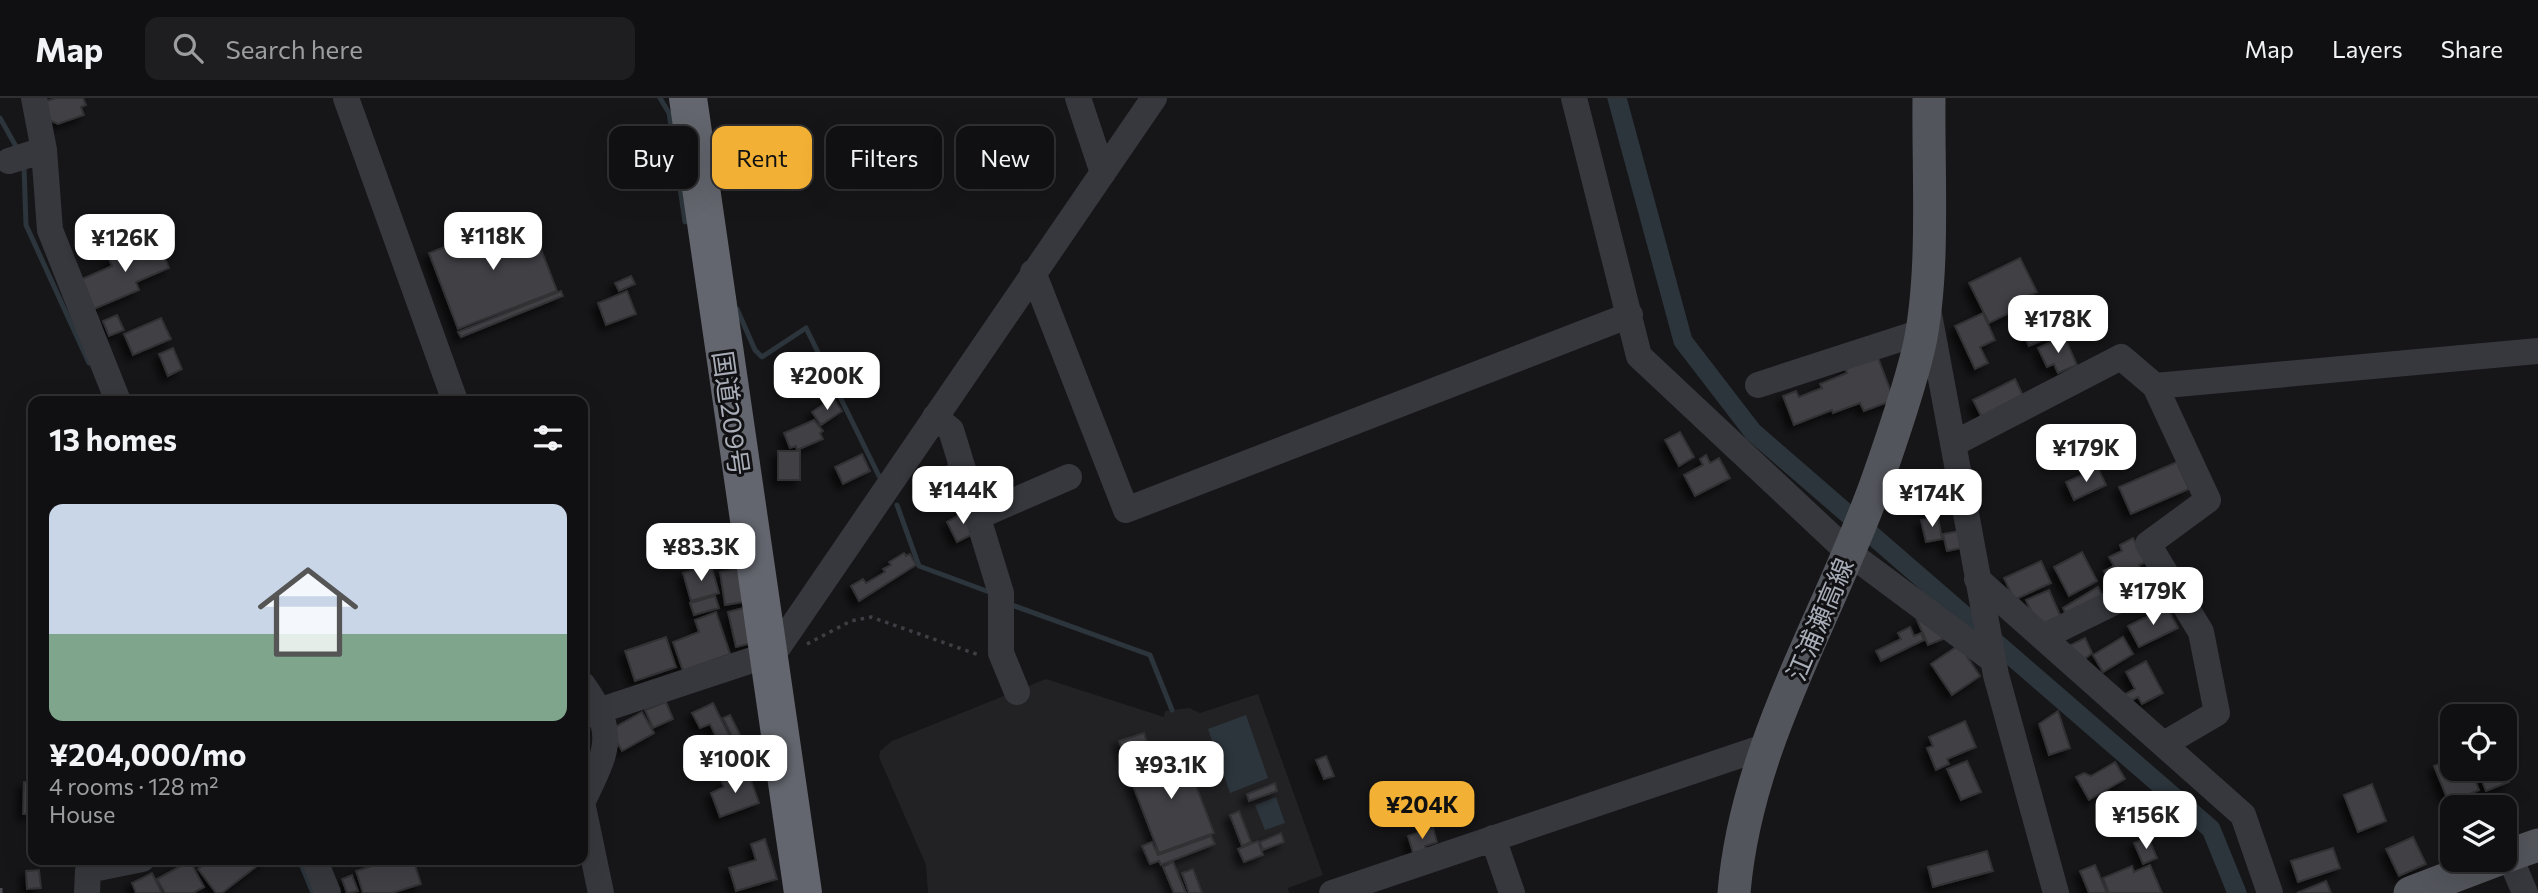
<!DOCTYPE html>
<meta charset="utf-8">
<style>
:root{--surface:#101012;--page:#1e1e20;--text:#f1f3f6;--muted:#9c9d9f;--line:#303032;--accent:#f2b134}
body{margin:0;font-family:Commissioner,"Noto Sans JP",sans-serif;background:var(--page);color:var(--text);height:100vh;display:flex;flex-direction:column;font-size:26px;white-space:nowrap}
*{box-sizing:border-box;margin:0}
p{font-size:23px;color:var(--muted)}
.icon{flex:none;width:38px;height:38px;fill:none;stroke:currentColor;stroke-width:2;stroke-linecap:round;stroke-linejoin:round}
.map{position:relative;flex:1;overflow:hidden}
.details{position:absolute;left:28px;top:298px;width:560px;height:469px;display:flex;flex-direction:column;background:var(--surface);border-radius:14px;box-shadow:0 7px 28px #0002,0 0 0 2px var(--line)}
.details>*{flex:none}
.top-card{position:absolute;left:609px;top:28px;width:665px;height:63px;display:flex;gap:14px}
.controls{position:absolute;left:2440px;top:606px;display:grid;gap:14px}
.controls a{display:grid;place-items:center;width:77px;height:77px;border-radius:14px;background:var(--surface);box-shadow:0 7px 28px #0002,0 0 0 2px var(--line);font-size:35px}
.price{position:absolute;translate:-50% -60px;padding:0 16px;border-radius:14px;background:#fff;color:#222;font-size:23px;line-height:46px;filter:drop-shadow(0 2px 4px #0008)}
.price::after{content:'';position:absolute;left:50%;top:42px;width:21px;height:16px;margin-left:-10px;background:inherit;clip-path:polygon(0 0,100% 0,50% 100%)}
.price.selected{background:var(--accent);color:#111}
ul{padding:0;list-style:none}
li{display:grid;align-content:center;gap:14px;height:371px;padding:0 21px}
li+li{border-top:2px solid var(--line)}
li span{display:grid;place-items:center;height:217px;border-radius:14px;color:#555}
li>.icon{margin-inline-start:auto}
span .icon{width:126px;height:126px;fill:#fffc;stroke-width:1}
li b{font-size:30px}
h2{display:flex;justify-content:space-between;align-items:center;height:84px;padding:0 21px;font-size:30px}
.pill{padding:0 24px;border-radius:14px;background:var(--surface);box-shadow:0 7px 28px #0002,0 0 0 2px var(--line);font-size:24px;line-height:63px}
.pill.selected{background:var(--accent);color:#111}
header{display:flex;align-items:center;gap:42px;box-sizing:border-box;height:98px;padding:0 35px;background:var(--surface);border-bottom:2px solid var(--line)}
header strong{font-size:33px}
nav{display:flex;gap:38px;margin-inline-start:auto;font-size:24px}
.search{width:490px;height:63px;background:var(--page);display:flex;align-items:center;gap:18px;box-sizing:border-box;padding:0 24px;border-radius:14px;color:var(--muted);font-size:26px}
.map>svg:first-child{display:block}
.built{fill:#222225}
.water{fill:#2c353c}
.lines{fill:none;stroke-linecap:round;stroke-linejoin:round}
.stream{stroke:#2c353c;stroke-width:5}
.canal{stroke:#2c353c;stroke-width:19}
.building{fill:#404145;stroke:#303034;stroke-width:2;filter:url(#shadow)}
.path{stroke:#3d3f44;stroke-width:3.5;stroke-dasharray:3.5 5;stroke-linecap:butt}
.minor{stroke:#37383d;stroke-width:26}
.major{stroke:#53555c;stroke-width:33}
.highway{stroke:#63666e;stroke-width:38}
.rail{stroke:#4a4c52;stroke-width:5;stroke-dasharray:9 7;stroke-linecap:butt}
.labels{text-anchor:middle;dominant-baseline:central;stroke-width:6;stroke-linejoin:round;paint-order:stroke}
.street-label{font-size:26px;fill:#a8adb8;stroke:#111113}
</style>
<header>
<strong>Map</strong>
<div class="search"><svg class="icon" aria-label="search" viewBox="0 0 24 24"><circle cx="10" cy="10" r="6"/><path d="M15 15l6 6"/></svg>Search here</div>
<nav><a>Map</a><a>Layers</a><a>Share</a></nav>
</header>
<div class="map">
<svg width="2538" height="795" viewBox="0 0 2538 795">
<defs>
<filter id="shadow"><feDropShadow dx="-5.5" dy="5.5" stdDeviation="3.5" flood-color="#0009"/></filter>
</defs>
<rect width="100%" height="100%" fill="#161618"/>
<!-- built -->
<path class="built" d="M1046 581 1164 619 1165 613 1189 610 1200 615 1258 596 1323 777 1288 790 1289 795H928L926 767 879 659 880 653 892 643Z"/>
<!-- water -->
<path class="water" d="M1246 617 1268 680 1230 695 1208 631Z
M1276 699 1285 725 1265 732 1255 707Z"/>
<g class="lines">
<!-- stream -->
<path class="stream" d="M660 0 669 15 685 124
M0 20 18 52
M24 68 26 127 89 265
M737 211 755 252 762 259 806 230 879 378
M897 407 919 468 992 495
M1009 506 1150 557 1172 612
M299 761 313 795"/>
<!-- canal -->
<path class="canal" d="M1617 0 1683 243 1753 334 2211 731 2237 795"/>
</g>
<!-- building -->
<path class="building" d="M56 0H83L86 7 81 9 84 17 58 26 49 22 43 4Z
M528 117 557 193 458 231 429 155Z
M157 141 169 170 136 184 139 192 94 211 82 181 112 168 109 161Z
M2020 160 2037 194 2021 202 2024 208 1989 225 1969 185Z
M631 178 635 186 619 193 615 185Z
M561 193 563 198 461 239 458 234Z
M627 193 636 216 606 227 598 205Z
M1983 215 1995 242 1980 249 1988 265 1975 271 1955 228Z
M2050 215 2059 235 2029 248 2020 228Z
M117 217 124 232 109 238 103 223Z
M161 220 171 241 133 257 124 236Z
M2064 238 2077 267 2058 275 2054 266 2047 269 2038 250Z
M173 250 182 271 168 278 159 256Z
M1877 257 1894 302 1864 313 1860 305 1833 315 1832 312 1794 327 1783 298 1796 293 1799 299 1822 290 1820 286 1847 275 1845 270Z
M2015 281 2026 304 1984 324 1973 302Z
M833 300 842 313 821 327 812 314Z
M814 322 823 333 820 335 823 341 797 352 796 348 790 350 784 335Z
M1680 334 1694 359 1679 368 1665 342Z
M778 353H800V382H778Z
M862 356 870 373 843 386 835 369Z
M1706 357 1710 365 1719 360 1730 380 1695 398 1684 377 1703 367 1700 361Z
M2177 364 2189 391 2131 416 2119 389Z
M952 366 968 385 953 393 941 371Z
M2098 370 2106 387 2074 402 2066 384Z
M1954 376 1960 406 1926 413 1920 383Z
M968 412 979 433 957 444 947 424Z
M1938 419 1942 441 1926 444 1921 422Z
M1976 430 1979 446 1947 453 1943 436Z
M2133 440 2146 464 2139 467 2142 474 2112 489 2104 473 2114 468 2109 459 2122 453 2120 447Z
M2082 454 2097 483 2069 498 2054 469Z
M904 455 906 458 910 456 916 467 859 503 851 488 863 481 866 485 885 474 883 471 891 467 889 464Z
M2041 463 2051 485 2014 502 2004 480Z
M711 467 719 495 691 503 683 475Z
M744 470 749 503 725 507 720 474Z
M2098 489 2103 499 2072 528 2063 510Z
M2049 492 2063 524 2040 533 2026 502Z
M715 498 719 510 694 517 690 505Z
M751 508 760 543 736 549 728 514Z
M2167 509 2178 530 2139 549 2128 528Z
M716 514 730 556 683 573 673 544 699 534 695 522Z
M1932 516 1943 541 1928 547 1917 522Z
M1910 529 1914 538 1921 535 1924 542 1881 563 1876 553 1901 541 1898 535Z
M666 539 676 569 635 583 625 553Z
M2123 539 2133 556 2103 574 2093 557Z
M2085 540 2092 555 2076 568 2062 551Z
M1959 547 1980 578 1952 597 1931 566Z
M2146 563 2163 595 2142 606 2138 599 2122 607 2118 600 2135 591 2126 574Z
M666 604 673 621 653 630 645 612Z
M713 605 732 643 721 649 710 626 700 630 692 615Z
M2058 613 2070 650 2049 657 2039 626Z
M642 614 654 635 622 653 610 632Z
M730 617 740 637 733 640 723 620Z
M1965 623 1976 649 1947 661 1949 666 1936 672 1927 650 1933 648 1929 639Z
M1144 635 1151 655 1126 663 1119 643Z
M702 638 707 652 698 656 693 642Z
M1182 651 1214 735 1159 755 1127 672Z
M1326 658 1334 678 1324 681 1316 662Z
M2452 661V670H2470L2479 692 2449 705 2434 668Z
M1967 663 1981 694 1961 702 1947 671Z
M2115 664 2125 681 2089 702 2076 679 2084 675 2091 678Z
M2477 670H2504L2509 684 2486 693Z
M748 674 759 705 720 719 711 695 724 689 722 684Z
M24 684H33V716H23Z
M1275 685 1277 693 1249 703 1247 696Z
M2372 686 2386 723 2358 734 2344 697Z
M1415 697 1419 707 1404 713 1400 702Z
M2511 699 2516 710 2504 715V709L2471 707 2489 700 2492 707Z
M1239 713 1251 744 1242 748 1230 717Z
M1433 730 1437 744 1425 748 1427 753 1414 758 1408 738Z
M1281 735 1284 744 1263 752 1260 744Z
M1211 738 1215 746 1161 767 1159 763 1150 766 1142 748 1152 744 1158 757Z
M2148 739 2157 760 2143 766 2134 745Z
M2413 739 2426 766 2399 778 2386 751Z
M765 741 777 781 736 793 729 770 756 762 751 746Z
M1258 743 1263 757 1244 764 1238 751Z
M2333 750 2340 770 2298 784 2291 763Z
M1987 753 1993 773 1933 789 1928 769Z
M211 761H266L222 795H216L198 771Z
M395 761H413L421 786 392 795H363L356 773Z
M190 763 204 789 193 795H165L157 781Z
M1173 764 1186 795H1174L1163 769Z
M2095 767 2107 795H2089L2080 773Z
M2150 767 2162 795H2109L2103 780 2132 768 2134 774Z
M1193 771 1202 795H1189L1182 775Z
M39 772 41 790 27 791 26 773Z
M152 775 162 795H136L132 785Z
M352 777 358 793 347 795 342 781Z
M2326 783 2331 795H2297Z"/>
<g class="lines">
<!-- path -->
<path class="path" d="M807 546 851 523 871 519 979 557"/>
<!-- minor -->
<path class="minor" d="M34 0 44 52 50 132 118 303
M346 0 455 303
M1078 0 1103 75
M1574 0 1639 258 1848 454 1993 562
M9 63 44 52
M1033 174 1126 412 1630 217
M1929 216 1996 577 2056 795
M1758 287 1921 234
M2155 288 2538 253
M935 319 951 332 1001 495V555L1017 594
M1953 346 2121 259 2155 288 2208 402 2148 446 2201 534 2217 615 2164 646
M977 419 1069 379
M1977 481 2243 717 2270 795
M2043 539 2137 493
M583 587C618 637 607 652 583 703
M583 618 767 557 779 548 1154 0
M583 709 601 795
M1493 740 1512 795
M2509 757 2525 795
M314 761 328 795
M87 795 88 772 142 761
M1332 795 1767 648"/>
<!-- major -->
<path class="major" d="M2504 759 2538 747
M1734 795C1746 648 1827 522 1876 386 1892 341 1908 295 1919 249 1935 175 1928 77 1929 0
M2410 795 2499 761"/>
<!-- highway -->
<path class="highway" d="M688 0 803 795"/>
<!-- rail -->
<path class="rail" d="M0 790V795"/>
</g>
<g class="labels">
<!-- street labels -->
<g class="street-label">
<text transform="translate(732 315) rotate(82)">国道209号</text>
<text transform="translate(1819 521) rotate(-67)">江浦瀬高線</text>
</g>
</g>
</svg>
<div class="controls">
<a><svg class="icon" aria-label="locate" viewBox="0 0 24 24"><circle cx="12" cy="12" r="6"/><path d="M12 2v4M12 18v4M2 12h4M18 12h4"/></svg></a>
<a><svg class="icon" aria-label="layers" viewBox="0 0 24 24"><path d="M12 4l9 5-9 5-9-5zM3 14l9 5 9-5"/></svg></a>
</div>
<b class="price" style="left:493px;top:174px">¥118K</b>
<b class="price" style="left:125px;top:176px">¥126K</b>
<b class="price" style="left:2058px;top:257px">¥178K</b>
<b class="price" style="left:827px;top:314px">¥200K</b>
<b class="price" style="left:2086px;top:386px">¥179K</b>
<b class="price" style="left:963px;top:428px">¥144K</b>
<b class="price" style="left:1932px;top:431px">¥174K</b>
<b class="price" style="left:701px;top:485px">¥83.3K</b>
<b class="price" style="left:2153px;top:529px">¥179K</b>
<b class="price" style="left:735px;top:697px">¥100K</b>
<b class="price" style="left:1171px;top:703px">¥93.1K</b>
<b class="price selected" style="left:1422px;top:743px">¥204K</b>
<b class="price" style="left:2146px;top:753px">¥156K</b>
<div class="top-card">
<a class="pill">Buy</a>
<a class="pill selected">Rent</a>
<a class="pill">Filters</a>
<a class="pill">New</a>
</div>
<section class="details">
<h2>13 homes<svg class="icon" aria-label="filters" viewBox="0 0 24 24"><path d="M4 7h16M4 17h16"/><circle cx="9" cy="7" r="2"/><circle cx="15" cy="17" r="2"/></svg></h2>
<ul>
<li><span style="background:linear-gradient(#c9d6e8 60%,#7fa58c 0)"><svg class="icon" aria-label="home" viewBox="0 0 24 24"><path d="M3 11l9-7 9 7M6 9v11h12V9"/></svg></span><div><b>¥204,000/mo</b><p>4 rooms · 128 m²</p><p>House</p></div></li>
</ul>
</section>
</div>
